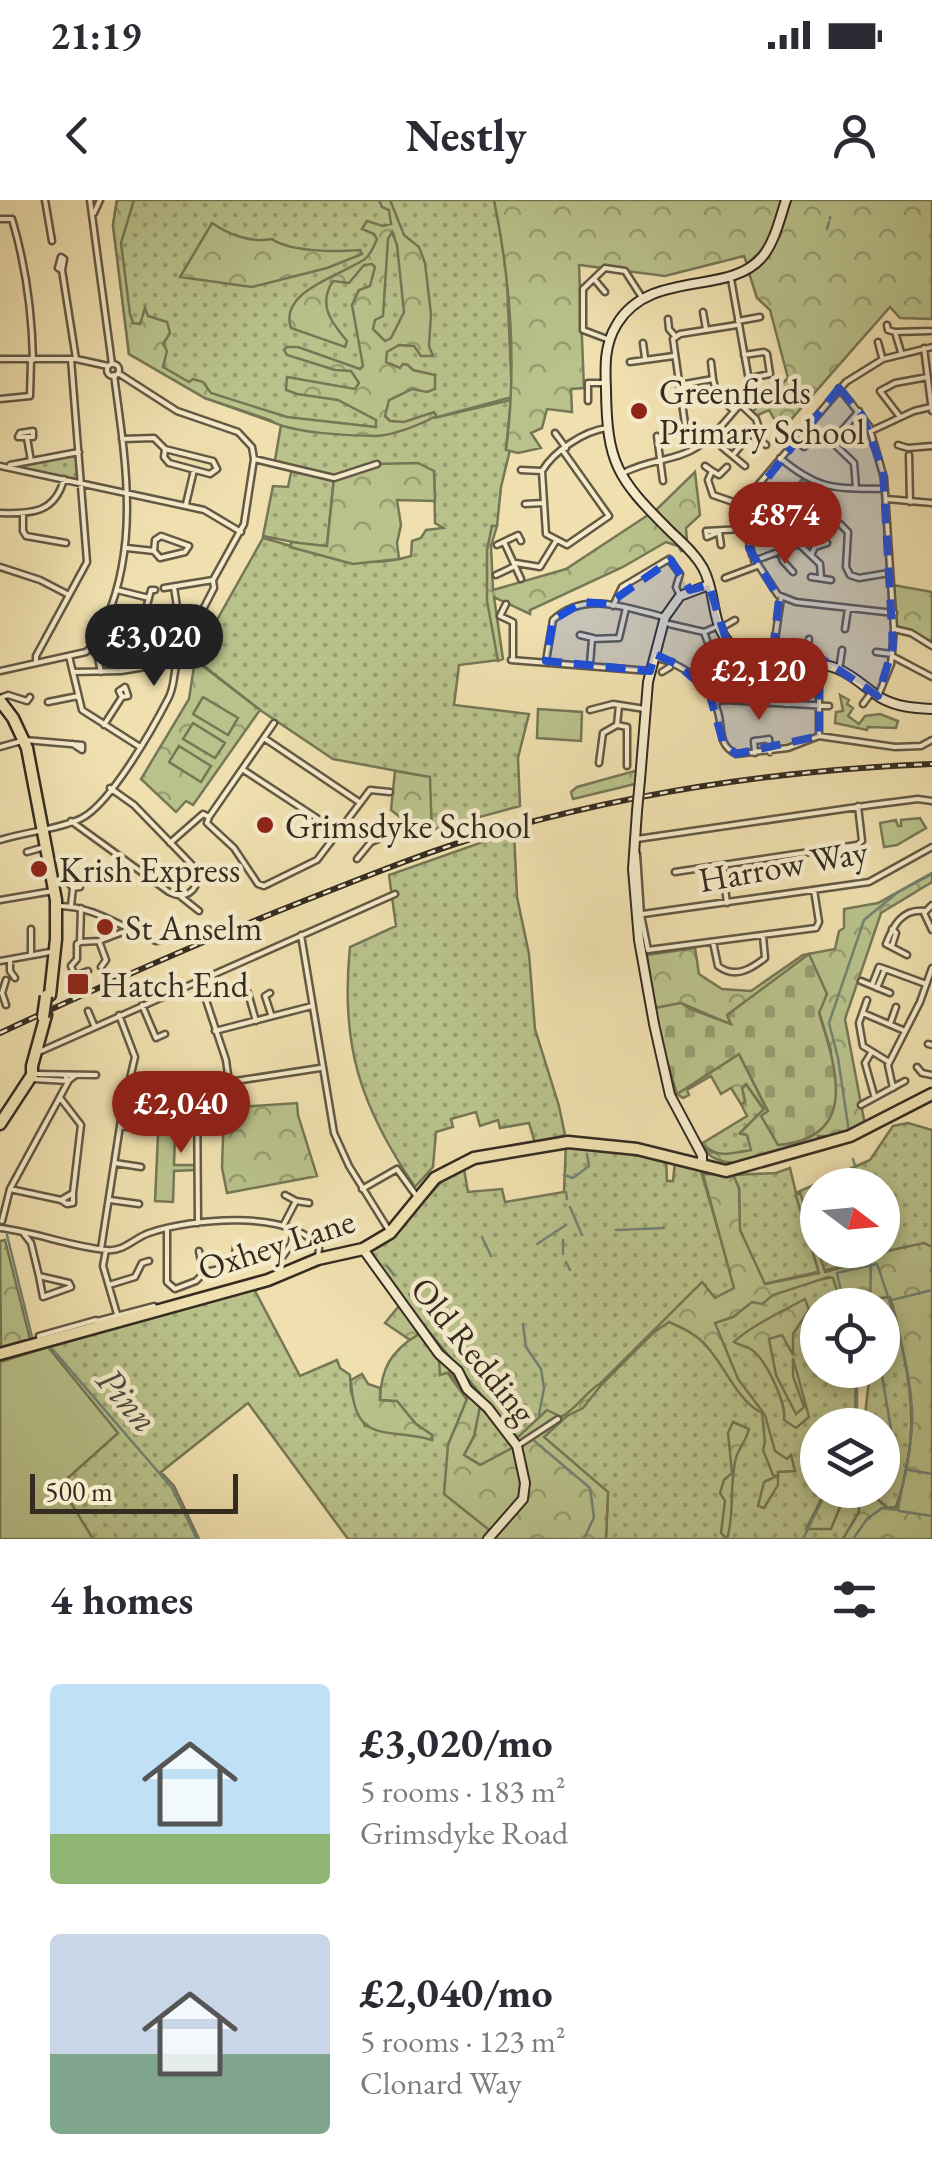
<!DOCTYPE html>
<meta charset="utf-8">
<style>
:root{--surface:#fff;--page:#f7f7f7;--text:#2b2b33;--muted:#7c7c81;--accent:#8f2418}
body{margin:0;font-family:"EB Garamond",serif;background:var(--page);color:var(--text);height:100vh;display:flex;flex-direction:column;font-size:38px;white-space:nowrap}
*{box-sizing:border-box;margin:0}
p{font-size:32px;color:var(--muted)}
.icon{flex:none;width:55px;height:55px;fill:none;stroke:currentColor;stroke-width:2;stroke-linecap:round;stroke-linejoin:round}
.map{position:relative;height:1339px;overflow:hidden}
.sheet{display:flex;flex-direction:column;background:var(--surface);flex:1}
.sheet>*{flex:none}
.needle{width:65px;rotate:106deg}
.tools{position:absolute;left:800px;top:968px;display:grid;gap:20px}
.tools a{display:grid;place-items:center;width:100px;height:100px;border-radius:50%;background:var(--surface);box-shadow:0 5px 15px #0003;font-size:50px}
.scale{position:absolute;left:30px;bottom:25px;width:208px;box-sizing:border-box;padding-left:10px;border:5px solid #342c21;border-top:0;font-size:28px;line-height:35px;white-space:nowrap;color:#342c21;-webkit-text-stroke:8px #f5ebcb;paint-order:stroke}
.price{position:absolute;translate:-50% -85px;padding:0 22px;border-radius:35px;background:var(--accent);color:#fff;font-size:32px;line-height:65px;filter:drop-shadow(0 2px 5px #0008)}
.price::after{content:'';position:absolute;left:50%;top:60px;width:30px;height:22px;margin-left:-15px;background:inherit;clip-path:polygon(0 0,100% 0,50% 100%)}
.price.active{background:#222;color:#fff}
ul{padding:0;list-style:none}
li{display:flex;align-items:center;gap:30px;height:250px;padding:0 50px}
li span{display:grid;place-items:center;flex:none;width:280px;height:200px;border-radius:10px;color:#555}
li>.icon{margin-inline-start:auto}
span .icon{width:120px;height:120px;fill:#fffc;stroke-width:1}
li b{font-size:42px}
h2{display:flex;justify-content:space-between;align-items:center;height:120px;padding:0 50px;font-size:42px}
.status{display:flex;justify-content:space-between;align-items:center;height:70px;padding:0 50px;background:var(--surface);direction:ltr}
.status svg{height:28px;fill:currentColor}
header{display:flex;justify-content:space-between;align-items:center;height:130px;padding:0 50px;background:var(--surface);font-size:45px;font-weight:700}
.map>svg:first-child{display:block}
.grass{fill:url(#grass-dots);stroke:#767756;stroke-width:2.5;fill-rule:evenodd}
.forest{fill:url(#forest-crowns);stroke:#767756;stroke-width:2.5;fill-rule:evenodd}
.cemetery{fill:url(#cemetery-stones);stroke:#767756;stroke-width:2.5}
.garden{fill:#b9c28b;stroke:#767756;stroke-width:2.5}
.lines{fill:none;stroke-linecap:round;stroke-linejoin:round}
.stream{stroke:#718375;stroke-width:2.5}
.street-casing{stroke:#635944;stroke-width:9}
.secondary-casing{stroke:#342c21;stroke-width:12}
.primary-casing{stroke:#342c21;stroke-width:15}
.street{stroke:#f5ebcb;stroke-width:4}
.secondary{stroke:#f5ebcb;stroke-width:8}
.primary{stroke:#f0e0af;stroke-width:10}
.rail-casing{stroke:#342c21;stroke-width:6}
.rail{stroke:#f5ebcb;stroke-width:2.5;stroke-dasharray:8;stroke-linecap:butt}
.secondary-bridge-casing{stroke:#342c21;stroke-width:12;stroke-linecap:butt}
.primary-bridge-casing{stroke:#342c21;stroke-width:15;stroke-linecap:butt}
.secondary-bridge{stroke:#f5ebcb;stroke-width:8}
.primary-bridge{stroke:#f0e0af;stroke-width:10}
.marked{fill:#1d4ed8;fill-opacity:0.2;stroke:#1d4ed8;stroke-width:8;stroke-dasharray:20 12;stroke-linejoin:round}
.poi-dot{fill:#8f2418;stroke:#f5ebcb;stroke-width:4}
.labels{text-anchor:middle;dominant-baseline:central;stroke-width:9;stroke-linejoin:round;paint-order:stroke}
.poi-label{font-size:35px;fill:#342c21;stroke:#f5ebcb;text-anchor:start}
.street-label{font-size:35px;fill:#342c21;stroke:#f5ebcb}
.water-label{font-size:38px;font-style:italic;fill:#4e5044;stroke:#f5ebcb}
</style>
<div class="status"><b>21:19</b><svg viewBox="0 0 49 12"><path d="M0 12V9h3v3zM5 12V6h3v6zM10 12V3h3v9zM15 12V0h3v12zM26 1h20v11H26zM47 4h2v5h-2z"/></svg></div>
<header><svg class="icon" aria-label="back" viewBox="0 0 24 24"><path d="M15 5l-7 7 7 7"/></svg>Nestly<svg class="icon" aria-label="person" viewBox="0 0 24 24"><circle cx="12" cy="8" r="4"/><path d="M4 21q1-7 8-7t8 7"/></svg></header>
<div class="map">
<svg width="932" height="1339" viewBox="0 0 932 1339">
<defs>
<pattern id="grass-dots" width="8" height="8" patternUnits="userSpaceOnUse" patternTransform="scale(2.5)"><rect width="8" height="8" fill="#b9c28b"/><path d="M2 2h.1M6 6h.1" fill="none" stroke="#979e71" stroke-width="1.8" stroke-linecap="round"/></pattern>
<pattern id="forest-crowns" width="20" height="18" patternUnits="userSpaceOnUse" patternTransform="scale(2.5)"><rect width="20" height="18" fill="#b9c28b"/><path d="M2 6a3 3 0 1 1 6 0M12 15a3 3 0 1 1 6 0" fill="none" stroke="#979e71"/></pattern>
<pattern id="cemetery-stones" width="16" height="16" patternUnits="userSpaceOnUse" patternTransform="scale(2.5)"><rect width="16" height="16" fill="#b9c28b"/><path d="M2 7V4a2 2 0 0 1 4 0v3zM10 15v-3a2 2 0 0 1 4 0v3z" fill="#979e71"/></pattern>
</defs>
<rect width="100%" height="100%" fill="#f0e0af"/>
<filter id="stains"><feTurbulence type="fractalNoise" baseFrequency=".002" numOctaves="4"/><feColorMatrix values="0 0 0 0 .2 0 0 0 0 .09 0 0 0 0 .02 0 0 0 .5 -.17"/></filter>
<radialGradient id="worn" r=".72"><stop offset=".6" stop-color="#630" stop-opacity="0"/><stop offset="1" stop-color="#630" stop-opacity=".3"/></radialGradient>
<!-- grass -->
<path class="grass" d="M117 0H494L506 59 512 197 434 218 511 200 506 249 510 250 501 287 497 326H492C483 375 489 413 499 460L459 465 454 505 529 514 518 558 520 606 432 630 429 577 333 559 260 510 195 459 263 338C313 351 358 372 411 356L412 341 421 338 426 330 443 328 435 323 434 271 373 264 334 278 327 346 323 348 263 336 273 286 288 287 292 268 275 260 281 225 205 198 129 154 113 25Z
M79 252 81 283 8 267Z
M514 631 517 697 529 754 535 829 559 906 565 935 535 943 529 923 500 928 498 920 480 926 476 912 451 919 453 927 436 932 433 967 415 987C360 906 340 844 350 747L396 726 389 675Z
M746 884 764 910 741 934 747 935 752 950C722 955 725 960 701 944L747 916 741 904 745 901 742 888Z
M908 923 932 930V1047L873 1054 862 1062 764 1084 740 1030 739 988 733 975 776 973 790 968 796 993 870 960 893 926ZM818 985H882V1050H818Z
M566 943 629 949 666 959 667 981H673L675 962 700 968 735 1088 715 1098 704 1085 691 1131 733 1117 752 1102 804 1083 833 1077 842 1105H818V1170H856L855 1225H818V1290H826L807 1327 859 1293V1312L843 1339H606L608 1292 517 1238 403 1101 365 1049 393 1034 446 977 464 969 468 992 502 989 505 1002 564 992Z
M254 1089 300 1176 337 1160 340 1168 350 1175 351 1192 365 1226 432 1239V1235L416 1224 397 1202 380 1200C381 1167 391 1152 419 1133L467 1200 448 1245 493 1335 488 1339H348L248 1203 161 1272 174 1286 199 1339H93L59 1285 117 1233 48 1148 0 1161Z
M890 1097C915 1167 920 1238 896 1308H887L868 1290H882V1225H864L870 1170H882V1105H876L880 1098Z
M480 1206 506 1238 517 1246 481 1265 464 1255 474 1236Z"/>
<!-- forest -->
<path class="forest" d="M117 0H134L121 43 130 114 133 123 140 124 145 108 148 116 167 122 170 133 163 144 167 151 163 167 189 182 193 179 203 182 211 193 287 217 376 227V220L338 200 297 194 286 190 287 177 355 189 359 183 351 171 335 170 287 155 284 150 287 147H298L360 169 363 166 352 105 359 90 370 86 375 67 372 64 364 65 349 83 333 81C318 104 330 121 347 141L345 147 291 128C278 91 342 75 365 59 371 54 374 46 377 39L374 34 362 29 367 21 383 26 391 24 389 10 382 7 379 0H390L404 35 419 47 425 63 431 114 429 146 433 156H421L414 146 399 145 387 152 386 162 400 168 403 164 408 165 413 170 435 175V189L427 192 412 189 389 200 385 216 390 221 404 222 434 212 436 216C422 224 394 235 377 236 351 236 288 233 270 220L205 198 129 154 113 25ZM392 32 397 45 404 112 391 138 385 141 373 129 375 120 383 116 388 39Z
M494 0H784L766 46 747 64 744 56 665 76 579 65 584 188 571 189 572 212 547 209 542 228 531 233 541 248 518 253 506 250C517 166 511 83 494 0Z
M789 0H932V119L900 118 890 107 781 231 769 210 756 216 752 212 788 178 770 110 757 98 749 73 769 53Z
M212 23C229 35 252 43 272 39 289 52 338 52 360 50L362 54 327 68 252 87 180 77Z
M418 263 434 271 435 301 397 300 401 325 397 343 399 359 353 364 290 347 291 342 327 346 334 278 373 264Z
M695 272 700 315 686 328 687 341 655 311Z
M802 279 825 289 828 311 806 316 800 301 791 293Z
M648 315 681 345 682 352 678 346 666 342 623 367 530 410V414L494 397 503 459 498 461 487 401V350L492 326H497L491 346 493 390 566 369Z
M893 385 932 392V444L897 426Z
M195 460 260 510 193 605 186 601 176 612 141 579 189 499Z
M638 570 639 583 573 599 571 592 577 587Z
M395 571 430 577 432 639 419 641 420 633 391 610Z
M920 618 926 628 897 645 884 647 880 623 896 620 898 626H901V620Z
M932 673V682L881 713 845 819 865 925 836 937 818 936 819 942C788 950 726 981 703 948 722 957 728 954 751 950L747 935 740 933 764 909 746 884 742 888 745 902 741 904 731 888 721 894 711 876 687 890 689 895 683 898 677 894 739 854 768 912 778 944 831 851 819 812 732 825 681 803 655 808 647 755 695 748 699 774 722 789 751 791 803 755 835 749 839 731 844 728V709L878 703Z
M297 903 298 915 317 976 227 993 222 968 224 908Z
M703 974 733 975 739 988 740 1030 765 1084 819 1073 796 996 800 992 825 1072 862 1062 873 1054 924 1043 932 1047V1339H843L859 1312V1294L842 1302 831 1329H807L826 1290H868L887 1308 896 1307C915 1251 915 1209 903 1151 899 1133 896 1115 890 1097L880 1098 876 1105H842L833 1078 828 1077 773 1095 762 1104 752 1102 733 1117 715 1123 738 1179 765 1215 775 1251 787 1259 791 1255 795 1271 778 1272V1285L764 1308 758 1306 764 1282 777 1276 773 1275 763 1250 765 1242 762 1213C738 1201 726 1169 709 1149 698 1135 685 1129 669 1122L653 1133 602 1184 583 1208 567 1216 544 1237 608 1292 606 1339H494L488 1329 444 1294 448 1245 467 1199 450 1172 440 1175 439 1160 419 1134 410 1140 385 1123 403 1101 517 1238 547 1210 561 1217C578 1208 585 1192 601 1183L702 1082 715 1098 734 1088ZM480 1206 516 1246 480 1265 464 1255 474 1236Z
M5 1040 30 1139 1 1147 0 1041Z
M805 1099 809 1110 793 1134V1155L782 1135 769 1139 776 1175 796 1214 804 1207 793 1176V1158L809 1217 796 1228 784 1220C787 1204 765 1156 749 1148 744 1146 739 1145 734 1142 749 1127 785 1110 805 1099Z
M362 1174 368 1184 380 1188V1200L397 1201 416 1224 432 1235V1240C386 1227 354 1246 351 1180Z
M733 1222 749 1229C746 1241 739 1248 736 1258 729 1284 735 1313 727 1339L721 1333 725 1301 720 1293 724 1280 732 1273 728 1233Z"/>
<!-- cemetery -->
<path class="cemetery" d="M809 754 827 794 819 813C836 868 860 938 778 945L761 916 768 911 739 854 677 894 660 838 655 808 681 803 690 809 731 824 727 815Z"/>
<!-- garden -->
<path class="garden" d="M840 495 849 500 847 504 853 508 848 516 859 524 865 516 880 514 898 521 896 528 868 527 867 530 835 523 836 512 843 511Z
M203 497 238 518 228 535 193 514Z
M538 509 582 512 581 541 537 538Z
M193 523 225 543 215 558 183 539Z
M179 546 211 566 201 582 169 562Z
M158 934 175 935 174 965H195V970L174 971 173 1002 155 1001Z
M48 1147 118 1233 60 1285 93 1339H0V1162Z"/>
<g class="lines">
<!-- stream -->
<path class="stream" d="M830 19V17
M827 29 829 22
M849 932 838 858 829 823 864 720 898 692 932 674
M853 959 857 973 854 985
M564 975 573 978 589 966 587 954
M566 992 567 999
M570 1007 582 1035
M616 1030 664 1028
M7 1035 32 1137
M482 1037 491 1056
M537 1044 566 1025
M863 1050 871 1065 870 1105
M563 1054V1040
M566 1062 570 1070
M387 1066 394 1075
M409 1094 425 1113
M892 1100 932 1090
M844 1105 837 1073 877 1064C893 1109 909 1161 912 1209 914 1243 903 1277 898 1310L882 1308 867 1319 853 1339
M523 1124 526 1147 541 1169 544 1188 539 1215
M443 1132 457 1146
M48 1144 172 1288 197 1339
M881 1170 891 1229 882 1265
M857 1225V1170
M532 1239 590 1288 594 1317 584 1339
M909 1270 932 1274
M865 1292V1290
M899 1311 932 1316
M803 1339 827 1290"/>
<!-- street casing -->
<g class="street-casing">
<path id="street" d="M45 0 52 41
M90 0 112 164
M94 13 100 0
M0 19H12C26 66 32 111 33 160
M62 70 64 59 61 57 58 68 62 70 76 159
M594 79 605 92
M703 112 706 129
M668 119 669 129 675 136
M738 121 760 117
M887 125 888 130 895 132
M607 139 583 130V89L605 68 625 71 643 99
M878 142 882 157
M643 143 645 158
M924 148 932 211
M901 152 895 132 930 131
M744 155 764 152 767 154 770 174 750 178
M0 159H76L108 166
M630 162 674 156
M711 162 713 179
M107 170a6 6 0 1 1 12 0a6 6 0 1 1-12 0Z
M118 173 177 211 238 232 252 247 254 259 244 324 213 380 214 388 197 421
M679 185 713 179 717 195 734 211
M839 188 869 226 884 278 894 429 891 464 878 496
M0 199 30 196 31 160
M588 201V183H605
M900 217 880 191 895 183 928 177
M33 231V237H18L20 233Z
M871 231 914 211 931 207
M555 233 566 248
M752 233 766 245
M657 236 663 281
M27 238 31 261
M122 239 154 238 165 249
M795 240 804 247 808 244
M898 245 908 248 932 246
M722 247 745 266
M165 249 213 261 217 269 210 274 169 263 164 257Z
M694 249 687 238 673 139 680 134 737 125
M563 251 609 316 567 345 546 334 542 271C554 251 584 231 607 228
M733 255 758 225 756 219 740 204
M909 255 910 302
M780 258C820 291 834 288 885 289
M254 259 334 278 377 264
M10 265 79 252
M0 266 204 310 241 332
M705 266 712 271 708 280 713 295 745 306
M521 270 541 271
M712 271 719 275 727 267
M623 273C647 261 661 262 683 254 710 245 730 215 748 195L750 186 731 79
M856 288 854 263 832 242 859 211
M887 299 932 303
M799 301 801 314 806 318
M186 304 194 270
M525 304 543 303
M0 313C32 314 55 313 64 279
M23 313V331L26 336 66 343
M758 317 763 328 774 330
M825 320 840 324 848 332 846 367 850 375 859 378 889 373
M743 322C760 321 776 310 781 293
M786 322 791 331 802 334
M719 332 707 337 706 331 742 329
M719 332 721 345
M504 342 521 379
M799 344 806 318 814 315
M497 345 518 335 521 341
M127 348 154 351 160 358 185 352 189 346 161 336 155 340 154 351
M780 351 783 361 793 372
M811 355 815 347 827 343
M754 361 799 344 820 364 821 378
M516 363 540 367 556 341
M0 367 40 380 69 395
M496 375 515 366
M811 377 831 380
M725 378 757 366
M164 388 213 380
M117 390 149 398
M506 404 500 416 513 422V459
M613 406 622 387 669 359 680 374 676 387 680 396
M894 413 796 402 778 395 752 355 743 315 752 292 846 182 883 159 932 147
M669 424 704 432 718 426
M171 428 177 407 174 387
M719 429 735 420
M845 429 848 409
M894 429 911 433 932 446
M704 432 708 443
M580 435 593 438
M139 436 151 390H155
M155 444 159 464
M126 450 130 469
M876 452 892 454
M69 456 82 510 140 547
M892 456 932 477
M654 457C684 465 709 481 718 512 723 529 717 544 736 554L788 548 819 536 895 547 921 546 932 540
M98 458 101 472
M511 460 650 471
M546 461 553 420C584 390 627 408 664 417
M806 462 809 439
M36 463V456L87 362 71 159
M590 464 592 439 619 438 626 408
M819 465V535
M771 468 781 398
M839 470 842 450
M0 471 86 452C96 444 100 432 106 420 140 340 125 258 114 175
M73 472 121 471 175 462
M662 472 670 467 672 462
M700 481 707 474
M0 498 8 495 27 501 30 497
M48 502 78 496
M714 502 725 500 829 506
M768 503 769 485 787 486 785 504
M863 504 872 492
M590 510 613 504 645 509
M104 525 122 497 128 496 125 487 119 491 122 497
M617 525 627 527V566
M264 538 359 602
M0 547 25 540 82 545V550L73 544
M755 553 754 541 769 539 770 552
M599 563 603 533 617 525 619 505
M242 569 338 632
M209 617 207 623 234 648 258 684 264 686 317 660 370 590 390 592
M71 621 169 692C185 700 197 692 198 675L192 665 134 605 110 588
M346 622 371 642 395 632
M637 639 871 605 918 599 932 601
M0 640C25 632 61 629 82 618 111 603 153 528 168 499 178 481 170 463 186 451L187 439
M170 643 203 614 209 617 274 523
M27 652 41 648
M637 654 641 715 648 750 816 728 819 722 814 690
M357 659 371 642
M722 665 727 703
M675 672 857 645 862 641 858 606
M66 673V680L73 688 80 687
M180 696 199 711
M0 700 53 691
M932 705 924 713 932 730
M57 706C93 705 124 729 156 741L165 739
M71 706 73 688
M81 708 80 742 77 744V759L71 766 75 776 88 771
M643 714 869 682 932 647
M301 735 334 933 349 966 390 1032
M99 741 106 760 101 767
M80 742 99 741 128 730
M713 742 718 766C735 779 751 769 765 758L763 736
M892 746 896 733 892 729
M31 754V729
M907 755 886 744C893 726 902 708 925 711
M0 761 50 752
M10 761V771L15 778
M199 779 226 860 229 882 320 868
M6 780 2 793 6 805
M861 781 890 793
M872 785 879 767 885 769
M877 788 885 769 926 784
M270 793 265 796 271 814
M242 794 248 793 256 821
M867 800 859 823 863 846 889 862
M142 805 156 838 165 834
M88 811 94 825
M863 813 905 831
M890 824 896 807
M215 831 312 806
M928 844 932 845
M39 852 395 694
M871 853 865 863 874 895
M917 867 922 873 932 875
M36 874 96 875
M33 879 68 881 76 875
M197 888 198 1023
M893 888 888 865 920 802 932 768
M126 897 229 882
M861 905 905 881
M120 926 143 929
M115 963 141 967
M10 989 61 1000 73 993 81 925 61 899
M362 989 397 969 415 994
M61 1000 67 1004 73 1003V993
M110 1000 139 1004
M296 1001 309 1003
M2 1021 10 989 68 882 65 875
M283 1026 296 1001 285 995
M0 1028C36 1032 71 1047 107 1050 124 1052 134 1038 149 1033 190 1019 290 1008 319 1048L318 1059
M167 1029V1082L175 1089 196 1081 205 1072 283 1056 290 1046 295 1031
M24 1034 31 1043 39 1076 69 1083 71 1087 43 1097 39 1076
M101 1049 122 913 135 857 119 815
M106 1050 103 1066 117 1114
M199 1051 203 1071
M234 1067 236 1047
M109 1085 135 1077 142 1063 149 1061
M97 1121 154 1106
M40 1141 39 1136 96 1120
M517 1246 558 1219"/>
</g>
<!-- secondary casing -->
<g class="secondary-casing">
<path id="secondary" d="M786 0C780 18 775 41 763 56 730 97 651 68 617 124 604 145 605 167 606 190 607 263 617 278 668 329 680 341 694 352 703 368 720 400 706 429 742 455 775 479 797 459 829 466 849 471 864 487 881 498 897 507 914 508 932 509
M640 580 648 482 665 417 680 396 709 385
M637 611 633 669 639 740 654 824 670 895 702 955V966
M363 1049 439 1154 458 1171 467 1189 488 1208 517 1246 525 1283 523 1299 488 1339"/>
</g>
<!-- primary casing -->
<g class="primary-casing">
<path id="primary" d="M0 501 13 518 27 548 56 700V739L50 795
M0 924 32 875V866L46 815
M0 1154 268 1080 318 1059 363 1049 390 1033 435 978 474 958 568 942 637 949 726 971 850 936 932 894"/>
</g>
<!-- street -->
<use href="#street" class="street"/>
<!-- secondary -->
<use href="#secondary" class="secondary"/>
<!-- primary -->
<use href="#primary" class="primary"/>
<!-- rail casing -->
<g class="rail-casing">
<path id="rail" d="M0 833C101 786 202 741 306 700 365 677 423 653 484 635 631 592 779 570 932 564"/>
</g>
<!-- rail -->
<use href="#rail" class="rail"/>
<!-- secondary-bridge casing -->
<g class="secondary-bridge-casing">
<path id="secondary-bridge" d="M637 611 640 580"/>
</g>
<!-- primary-bridge casing -->
<g class="primary-bridge-casing">
<path id="primary-bridge" d="M43 817 46 796"/>
</g>
<!-- secondary-bridge -->
<use href="#secondary-bridge" class="secondary-bridge"/>
<!-- primary-bridge -->
<use href="#primary-bridge" class="primary-bridge"/>
</g>
<!-- marked area -->
<path class="marked" d="M839 188 862 215 883 270 893 447 878 496 819 457V536L736 554 723 542 709 492 678 465 655 454 650 471 546 461 553 420 583 402 608 404 671 360 690 390 709 385 726 439 770 474 779 399 749 348 745 306Z"/>
<!-- markers -->
<g class="poi-dot">
<circle cx="639" cy="211" r="10"/>
<circle cx="265" cy="625" r="10"/>
<circle cx="39" cy="669" r="10"/>
<circle cx="105" cy="727" r="10"/>
<rect x="66" y="772" width="24" height="24" rx="5"/>
</g>
<g class="labels">
<!-- poi labels -->
<g class="poi-label">
<text x="659" y="191">Greenfields<tspan x="659" dy="40">Primary School</tspan></text>
<text x="285" y="625">Grimsdyke School</text>
<text x="59" y="669">Krish Express</text>
<text x="125" y="727">St Anselm</text>
<text x="100" y="784">Hatch End</text>
</g>
<!-- street labels -->
<g class="street-label">
<text transform="translate(783 665) rotate(-10)">Harrow Way</text>
<text transform="translate(276 1044) rotate(-18)">Oxhey Lane</text>
<text transform="translate(474 1150) rotate(51)">Old Redding</text>
</g>
<!-- water labels -->
<g class="water-label">
<text transform="translate(128 1199) rotate(49)">Pinn</text>
</g>
</g>
<rect width="100%" height="100%" filter="url(#stains)"/>
<rect width="100%" height="100%" fill="url(#worn)"/>
</svg>
<div class="tools">
<a><svg class="needle" viewBox="-14 -14 28 28"><path d="M0-13l5 13h-10z" fill="#e53935"/><path d="M0 13l5-13h-10z" fill="#7c7c81"/></svg></a>
<a><svg class="icon" aria-label="locate" viewBox="0 0 24 24"><circle cx="12" cy="12" r="6"/><path d="M12 2v4M12 18v4M2 12h4M18 12h4"/></svg></a>
<a><svg class="icon" aria-label="layers" viewBox="0 0 24 24"><path d="M12 4l9 5-9 5-9-5zM3 14l9 5 9-5"/></svg></a>
</div>
<div class="scale">500 m</div>
<b class="price" style="left:785px;top:367px">£874</b>
<b class="price active" style="left:154px;top:489px">£3,020</b>
<b class="price" style="left:759px;top:523px">£2,120</b>
<b class="price" style="left:181px;top:956px">£2,040</b>
</div>
<section class="sheet">
<h2>4 homes<svg class="icon" aria-label="filters" viewBox="0 0 24 24"><path d="M4 7h16M4 17h16"/><circle cx="9" cy="7" r="2"/><circle cx="15" cy="17" r="2"/></svg></h2>
<ul>
<li><span style="background:linear-gradient(#bfe0f5 75%,#8fb573 0)"><svg class="icon" aria-label="home" viewBox="0 0 24 24"><path d="M3 11l9-7 9 7M6 9v11h12V9"/></svg></span><div><b>£3,020/mo</b><p>5 rooms · 183 m²</p><p>Grimsdyke Road</p></div></li>
<li><span style="background:linear-gradient(#c9d6e8 60%,#7fa58c 0)"><svg class="icon" aria-label="home" viewBox="0 0 24 24"><path d="M3 11l9-7 9 7M6 9v11h12V9"/></svg></span><div><b>£2,040/mo</b><p>5 rooms · 123 m²</p><p>Clonard Way</p></div></li>
</ul>
</section>
